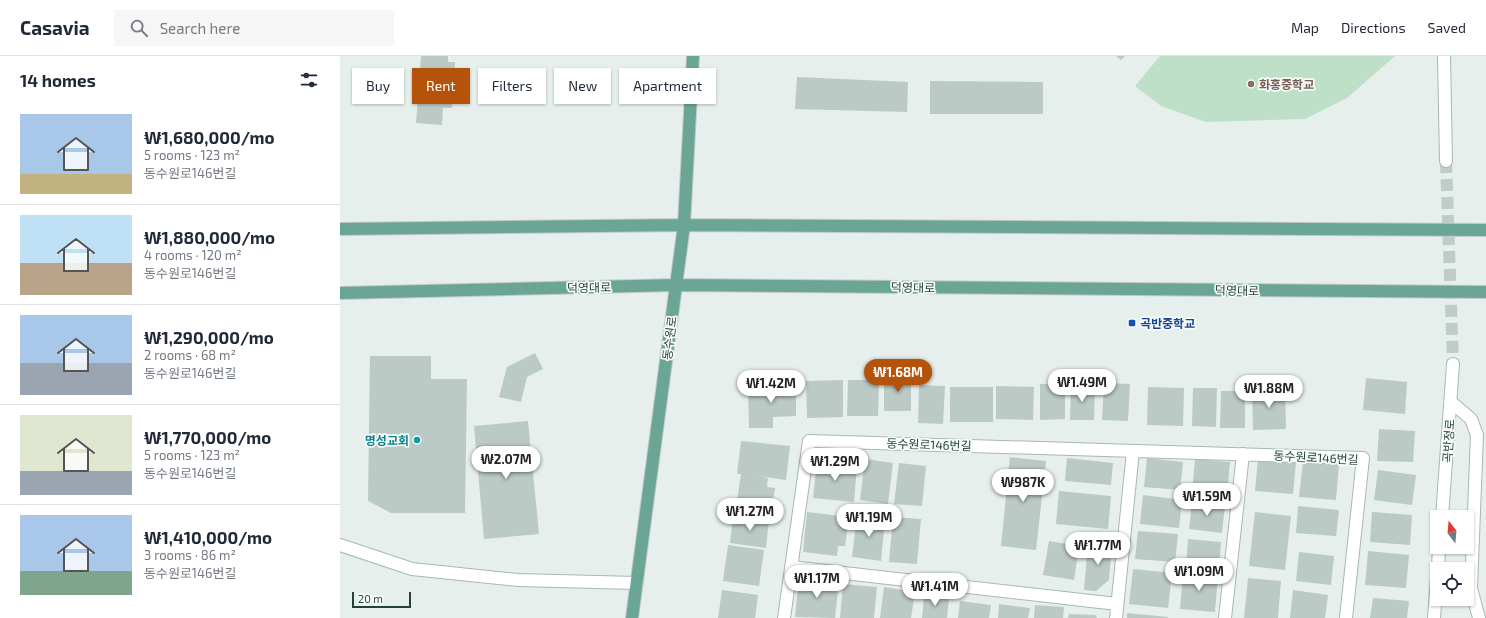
<!DOCTYPE html>
<meta charset="utf-8">
<style>
:root{--surface:#fff;--page:#f6f6f7;--text:#1f2937;--muted:#747a83;--line:#e0e1e3;--accent:#b45309}
body{margin:0;font-family:"Exo 2","Noto Sans KR",sans-serif;background:var(--page);color:var(--text);height:100vh;display:flex;flex-direction:column;font-size:15px;white-space:nowrap}
*{box-sizing:border-box;margin:0}
p{font-size:13px;color:var(--muted)}
.icon{flex:none;width:22px;height:22px;fill:none;stroke:currentColor;stroke-width:2;stroke-linecap:round;stroke-linejoin:round}
.map{position:relative;flex:1;overflow:hidden}
.drawer{display:flex;flex-direction:column;background:var(--surface);width:340px}
.drawer>*{flex:none}
.hud{position:absolute;left:12px;top:12px;width:380px;height:36px;display:flex;gap:8px}
.needle{width:26px;rotate:344deg}
.controls{position:absolute;left:1090px;top:454px;display:grid;gap:8px}
.controls a{display:grid;place-items:center;width:44px;height:44px;border-radius:0px;background:var(--surface);box-shadow:0 1px 3px #0004;font-size:20px}
.scale{position:absolute;left:12px;bottom:10px;width:59px;box-sizing:border-box;padding-left:4px;border:2px solid #24423a;border-top:0;font-size:11px;line-height:14px;white-space:nowrap;color:#24423a;-webkit-text-stroke:3px #f7fbf9;paint-order:stroke}
.price{position:absolute;translate:-50% -34px;padding:0 9px;border-radius:14px;background:#fff;color:#222;font-size:13px;line-height:26px;filter:drop-shadow(0 1px 2px #0008)}
.price::after{content:'';position:absolute;left:50%;top:24px;width:12px;height:9px;margin-left:-6px;background:inherit;clip-path:polygon(0 0,100% 0,50% 100%)}
.price.current{background:var(--accent);color:#fff}
ul{padding:0;list-style:none}
li{display:flex;align-items:center;gap:12px;height:100px;padding:0 20px}
li+li{border-top:1px solid var(--line)}
li span{display:grid;place-items:center;flex:none;width:112px;height:80px;border-radius:0px;color:#555}
li>.icon{margin-inline-start:auto}
span .icon{width:48px;height:48px;fill:#fffc;stroke-width:1}
li b{font-size:17px}
h2{display:flex;justify-content:space-between;align-items:center;height:48px;padding:0 20px;font-size:17px}
.tag{padding:0 14px;border-radius:0px;background:var(--surface);box-shadow:0 1px 3px #0004;font-size:14px;line-height:36px}
.tag.current{background:var(--accent);color:#fff}
header{display:flex;align-items:center;gap:24px;box-sizing:border-box;height:56px;padding:0 20px;background:var(--surface);border-bottom:1px solid var(--line)}
header strong{font-size:19px}
nav{display:flex;gap:22px;margin-inline-start:auto;font-size:14px}
.search{width:280px;height:36px;background:var(--page);display:flex;align-items:center;gap:10px;box-sizing:border-box;padding:0 14px;border-radius:0px;color:var(--muted);font-size:15px}
main{display:flex;flex:1;min-height:0}
.map>svg:first-child{display:block}
.green{fill:#bfe0c8}
.building{fill:#bbcac4}
.lines{fill:none;stroke-linecap:round;stroke-linejoin:round}
.minor-tunnel{stroke:#bfccc8;stroke-width:12;stroke-dasharray:12 6;stroke-linecap:butt}
.minor-casing{stroke:#a8b8b2;stroke-width:14}
.major-casing{stroke:#c2cac8;stroke-width:14}
.minor{stroke:#fff;stroke-width:12}
.major{stroke:#6aa596;stroke-width:12}
.education-dot{fill:#8d6e63;stroke:#f7fbf9;stroke-width:1.5}
.transit-dot{fill:#1a4fb4;stroke:#f7fbf9;stroke-width:1.5}
.culture-dot{fill:#0f9aa8;stroke:#f7fbf9;stroke-width:1.5}
.labels{text-anchor:middle;dominant-baseline:central;stroke-width:3.5;stroke-linejoin:round;paint-order:stroke}
.education-label{font-size:12px;font-weight:bold;fill:#785e54;stroke:#f7fbf9;text-anchor:start}
.street-label{font-size:12px;fill:#24423a;stroke:#f7fbf9}
.transit-label{font-size:12px;font-weight:bold;fill:#164399;stroke:#f7fbf9;text-anchor:start}
.culture-label{font-size:12px;font-weight:bold;fill:#0d838f;stroke:#f7fbf9;text-anchor:end}
</style>
<header>
<strong>Casavia</strong>
<div class="search"><svg class="icon" aria-label="search" viewBox="0 0 24 24"><circle cx="10" cy="10" r="6"/><path d="M15 15l6 6"/></svg>Search here</div>
<nav><a>Map</a><a>Directions</a><a>Saved</a></nav>
</header>
<main>
<section class="drawer">
<h2>14 homes<svg class="icon" aria-label="filters" viewBox="0 0 24 24"><path d="M4 7h16M4 17h16"/><circle cx="9" cy="7" r="2"/><circle cx="15" cy="17" r="2"/></svg></h2>
<ul>
<li><span style="background:linear-gradient(#a9c7e8 75%,#c2b280 0)"><svg class="icon" aria-label="home" viewBox="0 0 24 24"><path d="M3 11l9-7 9 7M6 9v11h12V9"/></svg></span><div><b>₩1,680,000/mo</b><p>5 rooms · 123 m²</p><p>동수원로146번길</p></div></li>
<li><span style="background:linear-gradient(#bfe0f5 60%,#b9a48a 0)"><svg class="icon" aria-label="home" viewBox="0 0 24 24"><path d="M3 11l9-7 9 7M6 9v11h12V9"/></svg></span><div><b>₩1,880,000/mo</b><p>4 rooms · 120 m²</p><p>동수원로146번길</p></div></li>
<li><span style="background:linear-gradient(#a9c7e8 60%,#9aa5b1 0)"><svg class="icon" aria-label="home" viewBox="0 0 24 24"><path d="M3 11l9-7 9 7M6 9v11h12V9"/></svg></span><div><b>₩1,290,000/mo</b><p>2 rooms · 68 m²</p><p>동수원로146번길</p></div></li>
<li><span style="background:linear-gradient(#dfe7d0 70%,#9aa5b1 0)"><svg class="icon" aria-label="home" viewBox="0 0 24 24"><path d="M3 11l9-7 9 7M6 9v11h12V9"/></svg></span><div><b>₩1,770,000/mo</b><p>5 rooms · 123 m²</p><p>동수원로146번길</p></div></li>
<li><span style="background:linear-gradient(#a9c7e8 70%,#7fa58c 0)"><svg class="icon" aria-label="home" viewBox="0 0 24 24"><path d="M3 11l9-7 9 7M6 9v11h12V9"/></svg></span><div><b>₩1,410,000/mo</b><p>3 rooms · 86 m²</p><p>동수원로146번길</p></div></li>
</ul>
</section>
<div class="map">
<svg width="1146" height="562" viewBox="0 0 1146 562">
<rect width="100%" height="100%" fill="#e6efeb"/>
<!-- green -->
<path class="green" d="M820 0H1055L1007 42 965 63 866 66 821 50 795 30Z"/>
<!-- building -->
<path class="building" d="M81 0H108V6H115L112 52H103L102 69 76 67Z
M776 0H785L781 4Z
M457 21 568 26 567 56 455 53Z
M590 25 703 26V58H590Z
M195 297 203 313 187 321 181 346 159 341 167 311Z
M30 300H91V323H127L125 457H51L28 445Z
M544 319H571V355H544Z
M1026 322 1067 326 1065 358 1023 354Z
M503 324V361L467 362 466 325Z
M508 324H539L538 360H507Z
M764 327 790 328 788 365 762 364Z
M456 328V360L433 361V372H409L408 329Z
M700 328H725V363L700 364Z
M579 329 605 330 603 368 578 367Z
M656 330 694 331 693 364 656 363Z
M731 330H755L754 364H730Z
M610 331H653V366H610Z
M808 331 844 332 843 370 807 369Z
M853 332H877L876 371 852 370Z
M945 332 946 373 913 374 912 333Z
M881 335H905V372H880Z
M188 365 199 478 144 483 134 370Z
M1039 373 1075 375 1073 406 1037 405Z
M401 385 450 390 446 424 418 420 428 422 427 431 435 432 430 464 395 458 401 418H397Z
M670 401 706 405 696 494 661 490Z
M727 402 773 407 771 429 725 425Z
M807 402 843 406 840 434 804 431Z
M525 403 553 407 548 448 520 444Z
M855 403 890 406 887 440 852 438Z
M918 403 956 406 953 438 915 435Z
M963 405 999 408 996 444 959 441Z
M477 406 517 410 514 446 473 442Z
M559 407 586 410 582 450 554 448Z
M1038 414 1076 419 1072 449 1034 444Z
M719 435 771 440 768 473 716 468Z
M803 439 842 444 839 472 800 468Z
M852 445 885 448 882 477 849 473Z
M958 450 999 454 996 480 956 477Z
M467 456 509 461 505 490H498L497 500 463 496Z
M915 456 951 460 945 514 909 510Z
M1032 456 1072 459 1070 489 1030 486Z
M393 460 429 464 426 492 390 487Z
M517 460 545 463 541 505 512 501Z
M553 461 581 463 577 508 549 506Z
M798 475 838 478 835 506 795 503Z
M848 483 881 486 879 515 846 512Z
M709 485 739 490 734 524 703 519Z
M748 487 772 489 769 524 756 535 744 534Z
M388 489 424 494 419 530 383 525Z
M1028 495 1069 499 1066 532 1025 529Z
M959 496 994 500 991 529 956 525Z
M793 513 832 517 828 552 789 548Z
M843 517 878 520 875 556 840 553Z
M908 522 941 525 938 562H904Z
M464 523 499 526 495 562 455 561 458 530Z
M503 528 537 531 534 562H500Z
M544 531 575 536 571 562H540Z
M382 534 418 539 415 562H378Z
M953 534 988 539 985 562H950Z
M584 540 609 542 607 562H582Z
M1033 542 1069 545 1067 562H1030Z
M620 545 651 549 649 562H618Z
M659 548 690 552 688 562H658Z
M695 549 724 551 723 562H694Z
M787 557 828 561V562H787Z
M729 558 755 559 757 562H728Z"/>
<g class="lines">
<!-- minor-tunnel -->
<path class="minor-tunnel" d="M1106 105 1113 308"/>
<!-- minor casing -->
<g class="minor-casing">
<path id="minor" d="M1104 0 1106 105
M1111 346 1131 363 1137 379 1131 532 1139 562
M1102 461 1113 308
M0 489 72 513 178 524 297 527
M451 511 777 548
M1098 513 1099 491
M444 562 469 385 1023 402 1006 562
M776 562 793 395
M885 562 903 398
M1094 562 1097 521"/>
</g>
<!-- major casing -->
<g class="major-casing">
<path id="major" d="M0 173 344 169 1146 174
M0 237 336 229 1146 236
M292 562 344 169 353 0"/>
</g>
<!-- minor -->
<use href="#minor" class="minor"/>
<!-- major -->
<use href="#major" class="major"/>
</g>
<!-- markers -->
<circle class="education-dot" cx="911" cy="28" r="4"/>
<rect class="transit-dot" x="788" y="263" width="8" height="8" rx="2"/>
<circle class="culture-dot" cx="77" cy="384" r="4"/>
<g class="labels">
<!-- education labels -->
<g class="education-label">
<text x="919" y="28">화홍중학교</text>
</g>
<!-- street labels -->
<g class="street-label">
<text transform="translate(249 231) rotate(-1)">덕영대로</text>
<text transform="translate(573 231) rotate(1)">덕영대로</text>
<text transform="translate(897 234) rotate(1)">덕영대로</text>
<text transform="translate(329 282) rotate(-83)">동수원로</text>
<text transform="translate(1108 385) rotate(-86)">곡반정로</text>
<text transform="translate(589 388) rotate(2)">동수원로146번길</text>
<text transform="translate(976 401) rotate(3)">동수원로146번길</text>
</g>
<!-- transit labels -->
<g class="transit-label">
<text x="800" y="267">곡반중학교</text>
</g>
<!-- culture labels -->
<g class="culture-label">
<text x="69" y="384">명성교회</text>
</g>
</g>
</svg>
<div class="controls">
<a><svg class="needle" viewBox="-14 -14 28 28"><path d="M0-13l5 13h-10z" fill="#e53935"/><path d="M0 13l5-13h-10z" fill="#747a83"/></svg></a>
<a><svg class="icon" aria-label="locate" viewBox="0 0 24 24"><circle cx="12" cy="12" r="6"/><path d="M12 2v4M12 18v4M2 12h4M18 12h4"/></svg></a>
</div>
<div class="scale">20 m</div>
<b class="price current" style="left:558px;top:337px">₩1.68M</b>
<b class="price" style="left:742px;top:347px">₩1.49M</b>
<b class="price" style="left:431px;top:348px">₩1.42M</b>
<b class="price" style="left:929px;top:353px">₩1.88M</b>
<b class="price" style="left:166px;top:424px">₩2.07M</b>
<b class="price" style="left:495px;top:426px">₩1.29M</b>
<b class="price" style="left:683px;top:447px">₩987K</b>
<b class="price" style="left:867px;top:461px">₩1.59M</b>
<b class="price" style="left:410px;top:476px">₩1.27M</b>
<b class="price" style="left:529px;top:482px">₩1.19M</b>
<b class="price" style="left:758px;top:510px">₩1.77M</b>
<b class="price" style="left:859px;top:536px">₩1.09M</b>
<b class="price" style="left:477px;top:543px">₩1.17M</b>
<b class="price" style="left:595px;top:551px">₩1.41M</b>
<div class="hud">
<a class="tag">Buy</a>
<a class="tag current">Rent</a>
<a class="tag">Filters</a>
<a class="tag">New</a>
<a class="tag">Apartment</a>
</div>
</div>
</main>
